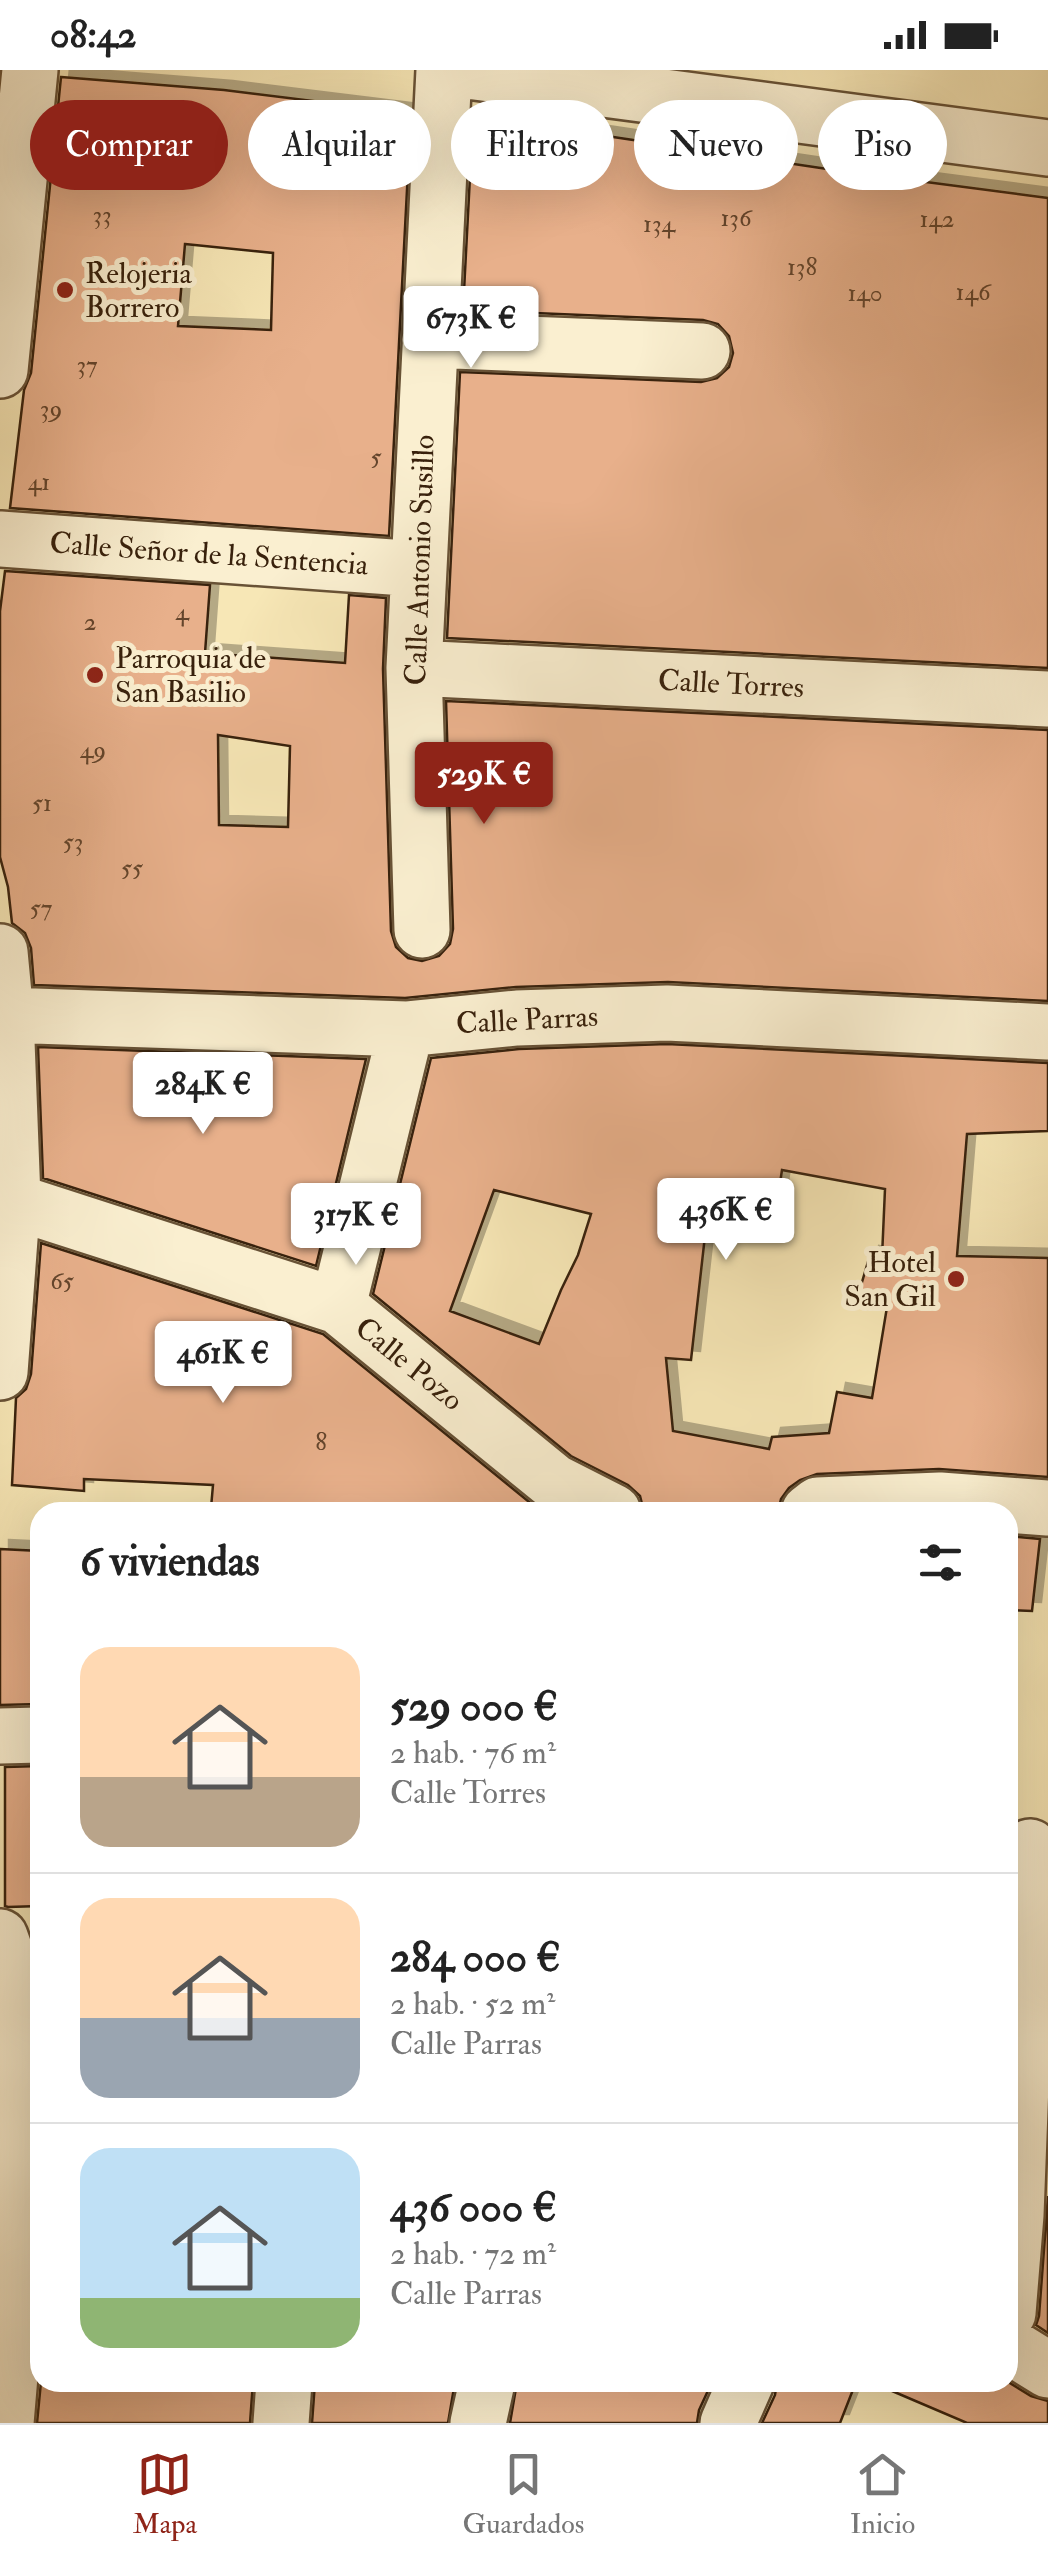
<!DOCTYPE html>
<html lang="es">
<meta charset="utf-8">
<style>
:root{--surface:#fff;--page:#f2f2f2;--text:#222;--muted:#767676;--line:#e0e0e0;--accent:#8f2418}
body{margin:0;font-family:"IM FELL Double Pica",serif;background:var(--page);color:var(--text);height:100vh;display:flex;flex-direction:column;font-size:38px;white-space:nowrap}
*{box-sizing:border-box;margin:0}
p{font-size:32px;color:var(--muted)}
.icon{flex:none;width:55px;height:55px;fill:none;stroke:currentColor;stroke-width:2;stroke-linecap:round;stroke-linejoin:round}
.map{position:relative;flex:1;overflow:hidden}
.sheet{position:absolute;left:30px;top:1432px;width:988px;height:890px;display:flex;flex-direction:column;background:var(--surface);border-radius:30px;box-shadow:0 10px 40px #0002}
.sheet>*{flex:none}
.hud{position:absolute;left:30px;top:30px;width:990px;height:90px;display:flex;gap:20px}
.price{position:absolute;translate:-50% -85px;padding:0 22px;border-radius:10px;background:#fff;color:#222;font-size:32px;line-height:65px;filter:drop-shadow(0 2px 5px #0008)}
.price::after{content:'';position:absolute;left:50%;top:60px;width:30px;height:22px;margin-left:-15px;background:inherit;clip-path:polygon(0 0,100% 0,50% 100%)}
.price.current{background:var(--accent);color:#fff}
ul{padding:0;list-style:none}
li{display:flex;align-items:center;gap:30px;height:250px;padding:0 50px}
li+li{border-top:2px solid var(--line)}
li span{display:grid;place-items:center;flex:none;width:280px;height:200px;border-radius:30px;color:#555}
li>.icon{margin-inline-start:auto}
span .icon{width:120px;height:120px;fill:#fffc;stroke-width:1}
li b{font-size:42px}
h2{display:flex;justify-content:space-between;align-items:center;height:120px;padding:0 50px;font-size:42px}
.tag{padding:0 35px;border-radius:45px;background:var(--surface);box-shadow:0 10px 40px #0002;font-size:35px;line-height:90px}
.tag.current{background:var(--accent);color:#fff}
.status{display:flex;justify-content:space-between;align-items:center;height:70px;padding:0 50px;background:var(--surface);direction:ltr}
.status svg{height:28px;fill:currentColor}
.menu{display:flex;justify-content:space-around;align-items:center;height:140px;border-top:2px solid var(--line);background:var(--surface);font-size:28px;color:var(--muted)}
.menu a{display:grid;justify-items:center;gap:5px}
.menu .current{color:var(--accent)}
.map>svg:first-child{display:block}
.building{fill:#e8b08b;stroke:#38210c;stroke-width:2.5;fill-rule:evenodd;filter:url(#shadow)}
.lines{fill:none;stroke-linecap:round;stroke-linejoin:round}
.minor-casing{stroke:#685236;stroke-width:60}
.minor{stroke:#faefd0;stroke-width:55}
.poi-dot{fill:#8f2418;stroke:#faefd0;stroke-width:4}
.labels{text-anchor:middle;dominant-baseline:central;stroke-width:10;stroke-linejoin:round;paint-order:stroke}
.number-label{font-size:25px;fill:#64452c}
.poi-label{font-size:30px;fill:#38210c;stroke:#faefd0;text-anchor:start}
.street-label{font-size:30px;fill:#38210c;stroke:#faefd0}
</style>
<div class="status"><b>08:42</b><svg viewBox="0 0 49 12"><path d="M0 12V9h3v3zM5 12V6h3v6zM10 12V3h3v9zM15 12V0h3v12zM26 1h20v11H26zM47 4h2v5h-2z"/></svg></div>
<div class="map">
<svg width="1048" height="2353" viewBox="0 0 1048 2353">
<defs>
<filter id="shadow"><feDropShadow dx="9" dy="-9" stdDeviation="0" flood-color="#0004"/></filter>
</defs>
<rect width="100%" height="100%" fill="#f7e7b6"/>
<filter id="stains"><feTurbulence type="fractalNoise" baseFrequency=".002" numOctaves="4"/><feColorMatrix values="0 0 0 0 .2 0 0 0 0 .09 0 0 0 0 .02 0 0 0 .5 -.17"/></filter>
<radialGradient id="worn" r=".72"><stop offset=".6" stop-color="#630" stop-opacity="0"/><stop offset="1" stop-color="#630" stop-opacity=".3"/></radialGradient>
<!-- building -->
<path class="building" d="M61 7 224 20 411 43 389 466 10 438 24 320 31 303ZM185 174 273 183 271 260 178 256Z
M473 49 546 59V57L834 100 1048 128V598L447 568 460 302 701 312 717 308 729 297 733 283 729 266 718 254 703 250 463 240Z
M5 501 210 515 205 583 345 593 349 525 386 528 383 599 391 861 396 877 408 888 422 891 439 886 450 874 453 859 446 631 1048 660V931L668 912 516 917 405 928 34 915 31 878 25 863 12 853 8 817 0 787V541ZM218 665 290 676 288 757 219 755Z
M667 974 1048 993V1061L967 1064 957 1186 1048 1188V1407L939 1399 817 1404 800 1410 789 1418 781 1429 778 1442H644L640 1426 628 1415 571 1386 373 1224 431 988 519 979ZM782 1100 885 1119 882 1187 870 1185 857 1229 888 1231 872 1328 837 1322 829 1363 772 1367 769 1379 673 1361 666 1288 691 1290 707 1148 773 1160ZM494 1120 591 1144 578 1185 561 1220 539 1274 450 1241Z
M38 977 366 989 316 1196 43 1108Z
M41 1173 323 1264 534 1436 545 1442H246L211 1438 213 1415 84 1409V1421L12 1415 16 1328 26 1319 31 1304Z
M1008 1466 1040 1469 1032 1541 1008 1540Z
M0 1479 40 1481V1634L0 1635Z
M40 1696V1836L8 1837 5 1836V1697Z
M1048 2126V2263L1036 2255 1039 2246Z
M41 2312H253L250 2353H37Z
M315 2312H455L448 2353H312Z
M517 2312H712L699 2340 697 2353H510Z
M777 2312H856L840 2353H762L775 2325Z
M871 2312H1008L1031 2326 1048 2331V2353H967Z"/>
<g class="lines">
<!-- minor casing -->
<g class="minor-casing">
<path id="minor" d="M460 0 1048 78
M430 270 702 281
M0 300 30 0
M0 469 419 499
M414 598 1048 629
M422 860 414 598 444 0
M0 882 6 945 13 1129 0 1302
M6 945 406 959 517 948 667 943 1048 962
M0 1127 338 1236 554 1412 613 1442
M338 1236 406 959
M809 1442 818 1435 940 1430 1048 1438
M0 1666 40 1665
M0 1867 14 1906 26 2070 15 2247 6 2353
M1008 2243 1016 2145 1030 1777
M1008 2275 1048 2300
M281 2353 284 2312
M478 2353 487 2312
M728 2353 746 2312"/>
</g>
<!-- minor -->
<use href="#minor" class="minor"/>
</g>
<!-- markers -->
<g class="poi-dot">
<circle cx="65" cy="220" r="10"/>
<circle cx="95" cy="605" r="10"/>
<circle cx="956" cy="1209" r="10"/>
</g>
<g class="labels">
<!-- number labels -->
<g class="number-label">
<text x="102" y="145">33</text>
<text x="736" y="148">136</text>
<text x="937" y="149">142</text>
<text x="659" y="154">134</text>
<text x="802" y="197">138</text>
<text x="973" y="222">146</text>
<text x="865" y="223">140</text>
<text x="87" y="295">37</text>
<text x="51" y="339">39</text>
<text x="376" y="387">5</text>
<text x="39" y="412">41</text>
<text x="182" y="542">4</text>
<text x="90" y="552">2</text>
<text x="93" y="680">49</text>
<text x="42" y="733">51</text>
<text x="73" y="772">53</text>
<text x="132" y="798">55</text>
<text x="41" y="838">57</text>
<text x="62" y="1211">65</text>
<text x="321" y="1372">8</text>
</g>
<!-- poi labels -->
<g class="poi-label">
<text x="85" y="203">Relojeria<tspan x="85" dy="34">Borrero</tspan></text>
<text x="115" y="588">Parroquia de<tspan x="115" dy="34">San Basilio</tspan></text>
<text x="936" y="1192" text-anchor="end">Hotel<tspan x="936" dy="34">San Gil</tspan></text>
</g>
<!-- street labels -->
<g class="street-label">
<text transform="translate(209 484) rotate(4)">Calle Señor de la Sentencia</text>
<text transform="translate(420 490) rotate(-88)">Calle Antonio Susillo</text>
<text transform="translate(731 614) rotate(3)">Calle Torres</text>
<text transform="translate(527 950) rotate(-3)">Calle Parras</text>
<text transform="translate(409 1294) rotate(39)">Calle Pozo</text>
</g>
</g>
<rect width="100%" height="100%" filter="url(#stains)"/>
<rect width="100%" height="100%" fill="url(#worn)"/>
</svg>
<b class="price" style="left:471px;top:301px">673K €</b>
<b class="price current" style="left:484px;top:757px">529K €</b>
<b class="price" style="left:203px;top:1067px">284K €</b>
<b class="price" style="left:726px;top:1193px">436K €</b>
<b class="price" style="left:356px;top:1198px">317K €</b>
<b class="price" style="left:223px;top:1336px">461K €</b>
<div class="hud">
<a class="tag current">Comprar</a>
<a class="tag">Alquilar</a>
<a class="tag">Filtros</a>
<a class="tag">Nuevo</a>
<a class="tag">Piso</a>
</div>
<section class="sheet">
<h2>6 viviendas<svg class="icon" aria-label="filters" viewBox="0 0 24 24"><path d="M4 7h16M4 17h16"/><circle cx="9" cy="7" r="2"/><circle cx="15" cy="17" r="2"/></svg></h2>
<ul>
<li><span style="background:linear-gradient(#ffd9b3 65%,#b9a48a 0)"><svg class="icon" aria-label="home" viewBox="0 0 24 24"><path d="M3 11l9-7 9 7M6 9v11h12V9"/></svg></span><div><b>529 000 €</b><p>2 hab. · 76 m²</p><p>Calle Torres</p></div></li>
<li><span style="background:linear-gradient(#ffd9b3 60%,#9aa5b1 0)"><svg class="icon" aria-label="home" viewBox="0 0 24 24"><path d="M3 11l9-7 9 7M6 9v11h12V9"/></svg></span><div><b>284 000 €</b><p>2 hab. · 52 m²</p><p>Calle Parras</p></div></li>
<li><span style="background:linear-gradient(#bfe0f5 75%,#8fb573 0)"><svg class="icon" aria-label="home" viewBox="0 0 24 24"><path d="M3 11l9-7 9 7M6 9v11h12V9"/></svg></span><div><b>436 000 €</b><p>2 hab. · 72 m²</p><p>Calle Parras</p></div></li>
</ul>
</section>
</div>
<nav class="menu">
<a class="current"><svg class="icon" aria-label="map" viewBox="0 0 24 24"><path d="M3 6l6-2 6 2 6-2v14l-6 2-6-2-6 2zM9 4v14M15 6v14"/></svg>Mapa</a>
<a><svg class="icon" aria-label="saved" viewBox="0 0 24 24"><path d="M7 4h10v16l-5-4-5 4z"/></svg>Guardados</a>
<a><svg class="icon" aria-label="home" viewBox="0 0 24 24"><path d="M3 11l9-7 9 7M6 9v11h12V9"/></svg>Inicio</a>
</nav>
